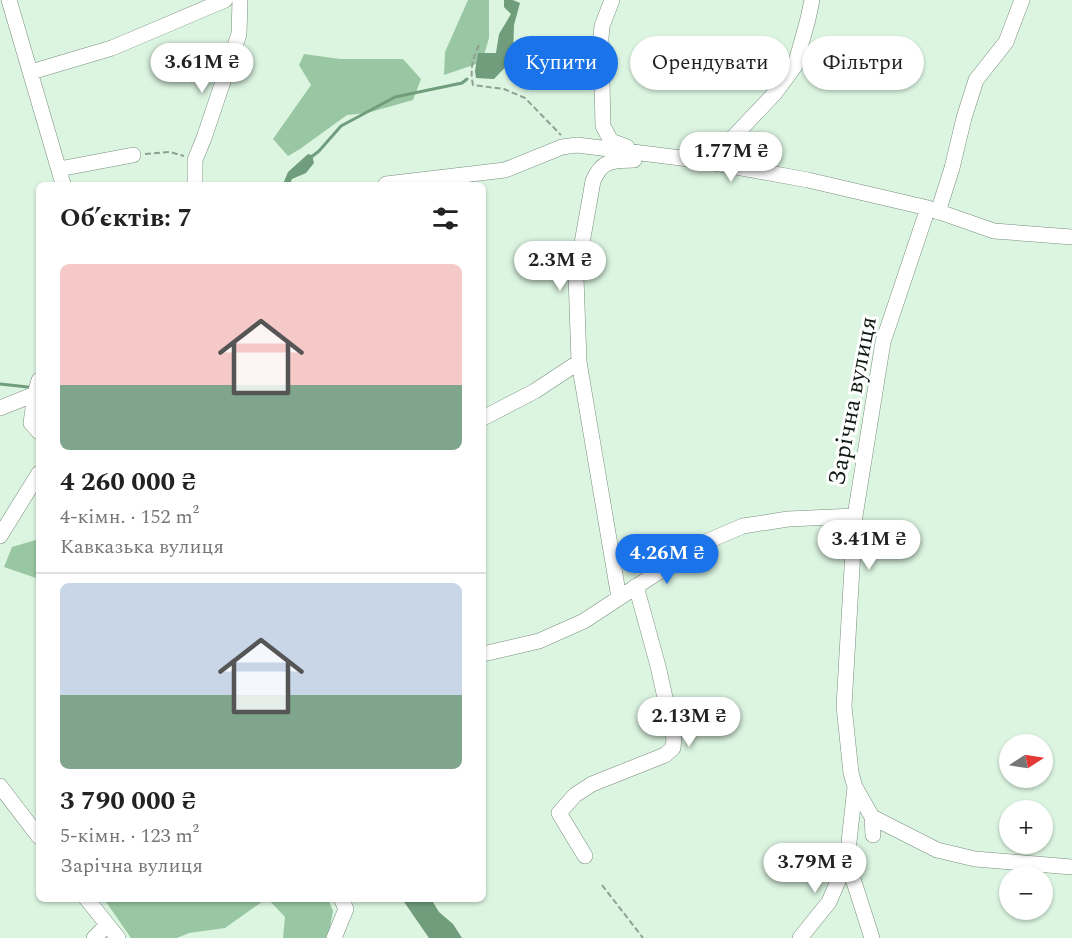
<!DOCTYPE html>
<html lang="uk">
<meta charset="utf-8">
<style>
:root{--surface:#fff;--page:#f2f2f2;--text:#222;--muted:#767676;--line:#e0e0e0;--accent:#1a73e8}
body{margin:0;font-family:Spectral,serif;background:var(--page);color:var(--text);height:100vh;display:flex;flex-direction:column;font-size:22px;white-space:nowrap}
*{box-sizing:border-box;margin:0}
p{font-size:20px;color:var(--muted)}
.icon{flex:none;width:33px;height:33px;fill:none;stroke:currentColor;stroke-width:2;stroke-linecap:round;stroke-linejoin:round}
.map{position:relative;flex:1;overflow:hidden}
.drawer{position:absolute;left:36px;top:182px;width:450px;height:720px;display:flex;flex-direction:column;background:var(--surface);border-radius:9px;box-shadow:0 2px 4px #0004}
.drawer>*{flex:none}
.hud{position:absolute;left:504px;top:36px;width:477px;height:54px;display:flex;gap:12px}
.needle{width:39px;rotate:78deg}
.tools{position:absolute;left:999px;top:734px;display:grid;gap:12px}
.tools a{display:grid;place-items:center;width:54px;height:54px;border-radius:50%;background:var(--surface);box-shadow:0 2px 4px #0004;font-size:30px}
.price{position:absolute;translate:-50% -51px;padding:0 14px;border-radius:21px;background:#fff;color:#222;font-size:20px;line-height:39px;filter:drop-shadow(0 2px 3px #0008)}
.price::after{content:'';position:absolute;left:50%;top:36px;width:18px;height:14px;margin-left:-9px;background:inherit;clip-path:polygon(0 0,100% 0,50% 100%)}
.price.current{background:var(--accent);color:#fff}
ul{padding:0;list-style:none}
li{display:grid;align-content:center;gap:12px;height:318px;padding:0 24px}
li+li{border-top:2px solid var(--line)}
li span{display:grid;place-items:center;height:186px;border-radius:9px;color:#555}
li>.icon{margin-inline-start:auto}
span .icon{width:108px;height:108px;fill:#fffc;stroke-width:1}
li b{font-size:26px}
h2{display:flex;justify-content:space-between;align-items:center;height:72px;padding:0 24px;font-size:26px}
.pill{padding:0 21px;border-radius:27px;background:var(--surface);box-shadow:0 2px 4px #0004;font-size:21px;line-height:54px}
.pill.current{background:var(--accent);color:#fff}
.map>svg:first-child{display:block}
.forest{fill:#99c7a3}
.water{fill:#709d7b}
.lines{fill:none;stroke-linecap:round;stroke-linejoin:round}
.stream{stroke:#709d7b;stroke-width:3}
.minor-casing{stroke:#788e7c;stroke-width:16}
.path{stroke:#8ea192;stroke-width:2;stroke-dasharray:6 3;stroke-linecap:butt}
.minor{stroke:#fff;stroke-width:15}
.labels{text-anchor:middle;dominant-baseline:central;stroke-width:6;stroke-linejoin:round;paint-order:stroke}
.street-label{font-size:24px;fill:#111a13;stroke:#fff}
</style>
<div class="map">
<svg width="1072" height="938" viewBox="0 0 1072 938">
<rect width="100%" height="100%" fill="#dcf5e1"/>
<!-- forest -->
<path class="forest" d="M468 0H489V38L482 62 444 75 445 52Z
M304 54 340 59H403L421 79 413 100 367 113 347 115 300 149 288 156 273 139 311 85 299 65Z
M39 539V579L4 567 12 547Z
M104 899V898L266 899 225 928 189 933 177 938H131Z
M268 899H328L333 911 328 938H283L285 917Z"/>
<!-- water -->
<path class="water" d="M504 0H513L520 3 514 25 513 59 494 79 476 78 475 71 478 53H496L499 34 511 14 504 7Z
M308 154 312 155 314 163 306 173 292 179 290 184H283L288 172Z
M402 899H431L439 912 453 924 462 938H429Z"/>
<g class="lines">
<!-- stream -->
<path class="stream" d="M310 158 319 151 341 126 395 97 462 83 467 79
M0 384 28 387"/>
<!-- minor casing -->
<g class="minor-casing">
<path id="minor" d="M9 0 63 184
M612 0 602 26 601 38 603 126 611 141 627 147
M31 72 112 48 225 0
M697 160 722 149 775 93 795 66 808 19 812 0
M59 169 133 155
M195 184V160L204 138 239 34 240 0
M386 184 505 170 562 147 577 145 697 160 808 180 928 208 994 231 1072 237
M938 212 952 168 964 118 976 80 1006 42 1022 0
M39 380 35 394 31 423 39 432
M0 408 35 394
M483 418 535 391 579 362
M0 536 39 473
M619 598 579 362 576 277 593 181C602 159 613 161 634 160
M483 654 539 641 584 621 701 544 743 526 788 519 855 516
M0 786 39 837
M855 787 872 817 937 850 975 859 1072 867
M872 817 873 835
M585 856 559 813 575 795 592 784 665 755 673 748 674 738 658 666 636 586
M86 898 118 938
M94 938 106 926
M334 938 346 909 341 898
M800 938 829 902 847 860
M872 938 847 860 855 787 851 773 844 706 855 516 883 342 928 208"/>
</g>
<!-- path -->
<path class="path" d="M479 45C472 59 470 70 473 85L504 89 525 98 561 135
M145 154 170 152 184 156
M602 885 643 938"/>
<!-- minor -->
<use href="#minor" class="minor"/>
</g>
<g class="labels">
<!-- street labels -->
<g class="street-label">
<text transform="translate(853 401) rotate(-79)">Зарічна вулиця</text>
</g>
</g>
</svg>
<div class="tools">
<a><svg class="needle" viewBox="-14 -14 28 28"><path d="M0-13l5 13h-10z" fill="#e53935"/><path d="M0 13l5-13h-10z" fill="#767676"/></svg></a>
<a>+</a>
<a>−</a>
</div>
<b class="price" style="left:202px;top:94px">3.61M ₴</b>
<b class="price" style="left:731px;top:183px">1.77M ₴</b>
<b class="price" style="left:560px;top:292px">2.3M ₴</b>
<b class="price" style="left:869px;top:571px">3.41M ₴</b>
<b class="price current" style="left:667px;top:585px">4.26M ₴</b>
<b class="price" style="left:689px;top:748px">2.13M ₴</b>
<b class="price" style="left:815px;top:894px">3.79M ₴</b>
<div class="hud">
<a class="pill current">Купити</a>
<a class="pill">Орендувати</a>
<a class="pill">Фільтри</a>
</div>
<section class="drawer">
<h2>Об’єктів: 7<svg class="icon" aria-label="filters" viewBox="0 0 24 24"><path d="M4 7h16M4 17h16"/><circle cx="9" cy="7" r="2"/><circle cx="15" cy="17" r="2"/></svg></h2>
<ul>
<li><span style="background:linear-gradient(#f6c9c9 65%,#7fa58c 0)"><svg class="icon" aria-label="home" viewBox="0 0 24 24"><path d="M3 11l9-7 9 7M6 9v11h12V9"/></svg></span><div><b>4 260 000 ₴</b><p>4-кімн. · 152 m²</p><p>Кавказька вулиця</p></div></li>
<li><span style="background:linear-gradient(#c9d6e8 60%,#7fa58c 0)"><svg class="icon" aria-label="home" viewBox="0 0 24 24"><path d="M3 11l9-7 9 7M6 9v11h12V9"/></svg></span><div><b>3 790 000 ₴</b><p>5-кімн. · 123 m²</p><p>Зарічна вулиця</p></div></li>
</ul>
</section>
</div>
